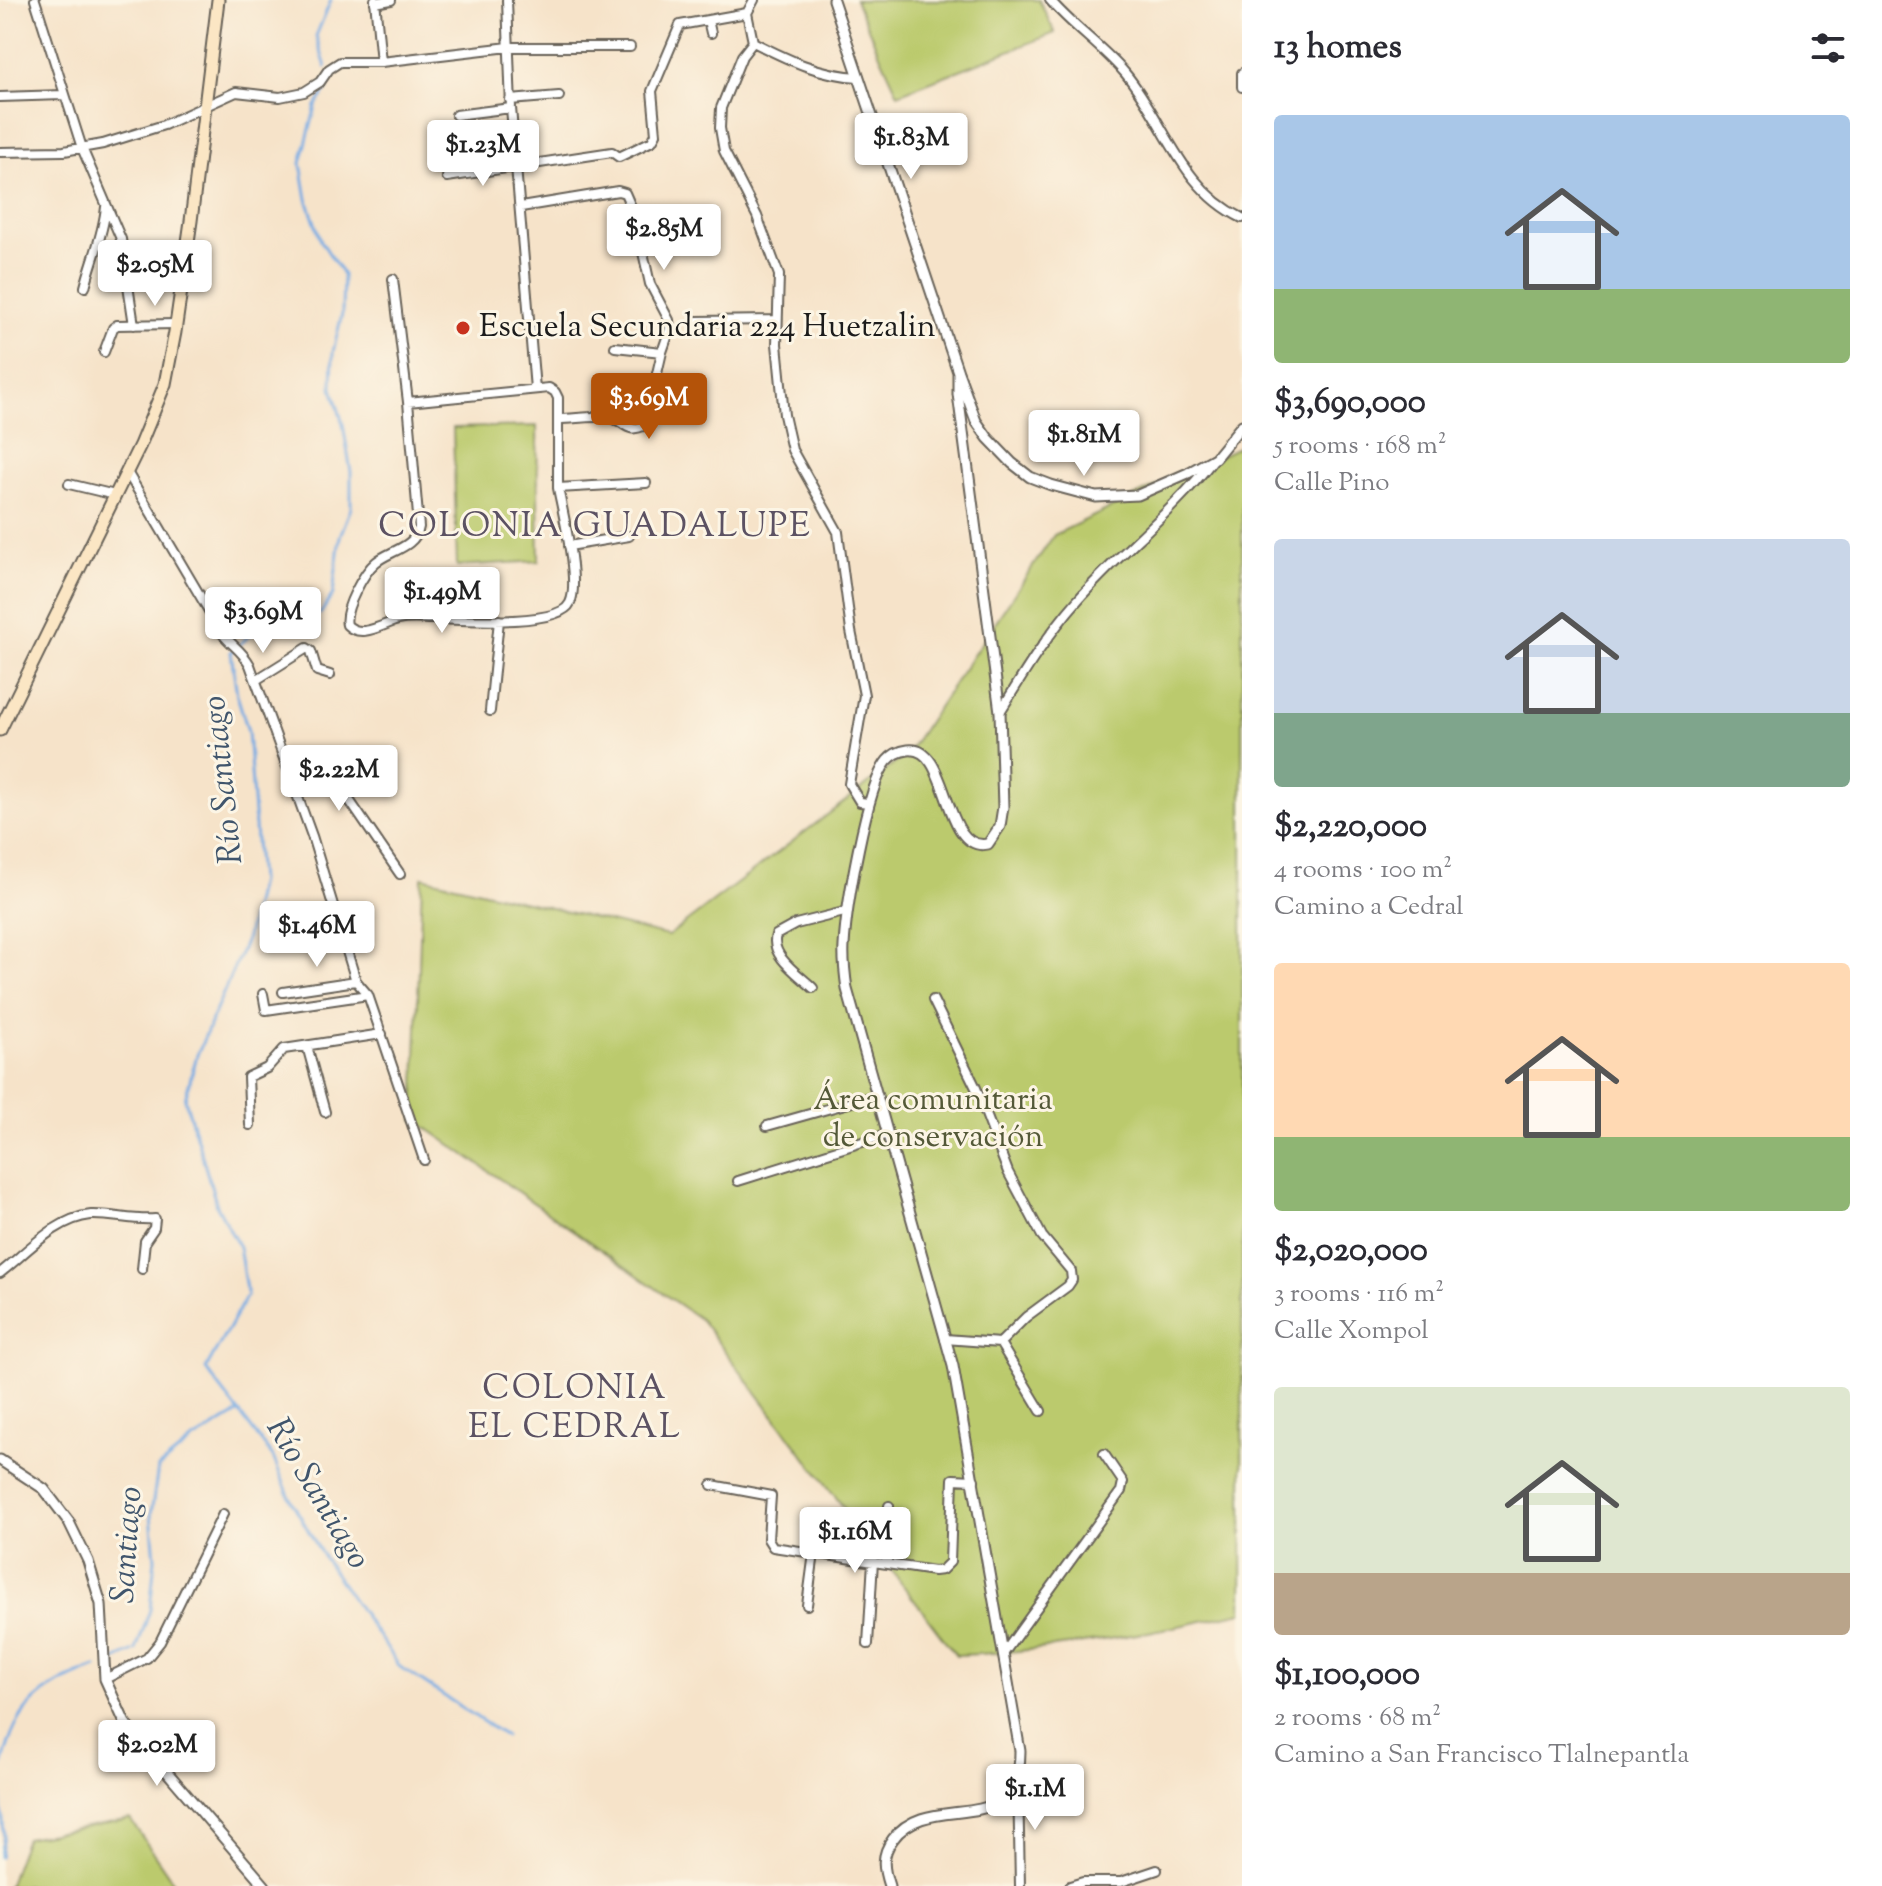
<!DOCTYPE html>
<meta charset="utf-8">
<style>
:root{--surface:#fff;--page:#f2f2f3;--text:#2b2b33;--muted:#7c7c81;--accent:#b45309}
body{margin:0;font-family:"Sorts Mill Goudy",serif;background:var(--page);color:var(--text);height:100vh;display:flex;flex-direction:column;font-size:30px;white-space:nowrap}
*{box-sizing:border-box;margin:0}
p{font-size:26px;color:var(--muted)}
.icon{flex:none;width:44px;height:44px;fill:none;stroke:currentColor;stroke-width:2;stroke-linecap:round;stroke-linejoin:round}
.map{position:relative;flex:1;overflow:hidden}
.side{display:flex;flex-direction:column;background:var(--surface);width:640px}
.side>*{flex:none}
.price{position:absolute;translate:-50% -68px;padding:0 18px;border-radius:8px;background:#fff;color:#222;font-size:26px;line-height:52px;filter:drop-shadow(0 2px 4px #0008)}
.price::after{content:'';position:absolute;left:50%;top:48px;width:24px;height:18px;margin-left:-12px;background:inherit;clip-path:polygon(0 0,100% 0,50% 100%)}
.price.on{background:var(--accent);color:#fff}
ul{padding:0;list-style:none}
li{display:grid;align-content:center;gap:16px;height:424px;padding:0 32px}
li span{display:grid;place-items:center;height:248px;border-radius:8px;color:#555}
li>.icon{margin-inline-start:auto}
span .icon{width:144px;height:144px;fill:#fffc;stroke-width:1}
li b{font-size:34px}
h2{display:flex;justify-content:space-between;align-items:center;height:96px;padding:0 32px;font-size:34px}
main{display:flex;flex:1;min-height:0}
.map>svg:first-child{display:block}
.park{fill:#bbca6d;stroke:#6c7344;stroke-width:2}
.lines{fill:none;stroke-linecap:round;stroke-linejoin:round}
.stream{stroke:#75aae3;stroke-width:3}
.minor-casing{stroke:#686259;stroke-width:12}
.tertiary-casing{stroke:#686259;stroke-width:13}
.secondary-casing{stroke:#686259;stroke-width:15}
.minor{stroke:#fff;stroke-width:8}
.tertiary{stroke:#fff;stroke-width:9}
.secondary{stroke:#fbe6c4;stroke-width:11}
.poi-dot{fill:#c8321e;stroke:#fcf5e5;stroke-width:3}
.labels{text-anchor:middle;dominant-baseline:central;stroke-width:6;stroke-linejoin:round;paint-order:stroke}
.poi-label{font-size:32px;fill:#1c1c1c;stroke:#fcf5e5;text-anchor:start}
.park-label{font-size:32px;fill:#545938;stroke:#fcf5e5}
.neighbourhood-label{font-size:34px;letter-spacing:2px;fill:#5c5263;stroke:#fcf5e5}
.water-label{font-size:34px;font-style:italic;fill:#40556c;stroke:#fcf5e5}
</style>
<main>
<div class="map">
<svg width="1242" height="1886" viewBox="0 0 1242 1886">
<rect width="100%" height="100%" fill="#fcf5e5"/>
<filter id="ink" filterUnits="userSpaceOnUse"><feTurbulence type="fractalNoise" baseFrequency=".0125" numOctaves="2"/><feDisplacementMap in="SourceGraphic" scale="16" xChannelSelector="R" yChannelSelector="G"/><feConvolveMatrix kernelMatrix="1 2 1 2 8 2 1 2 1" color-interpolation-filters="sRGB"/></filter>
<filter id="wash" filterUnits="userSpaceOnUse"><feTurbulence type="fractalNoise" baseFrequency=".006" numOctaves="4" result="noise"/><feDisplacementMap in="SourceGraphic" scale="32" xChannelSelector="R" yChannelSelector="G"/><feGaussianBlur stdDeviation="1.8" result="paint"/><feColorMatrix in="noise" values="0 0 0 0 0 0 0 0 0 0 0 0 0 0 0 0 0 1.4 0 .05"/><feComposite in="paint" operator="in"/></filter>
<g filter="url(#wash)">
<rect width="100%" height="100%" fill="#f6e3c9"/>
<!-- park -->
<path class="park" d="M855 0H1039L1055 33 898 94Z
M537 426 539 561 457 566 453 428Z
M1242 445V1612C1149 1634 1052 1652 956 1655L701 1320 414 1119 422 877 668 936 906 755 1054 535Z
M130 1819 176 1886H8L26 1838Z"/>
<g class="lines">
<!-- stream -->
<path class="stream" d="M326 67 316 36 331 0
M327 89 316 106 301 163 307 199 321 241 343 275 342 314 333 352 332 388 343 424 351 472V508L340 536 333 594 321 613 256 630 231 652 237 695 248 731 259 881 247 937 197 1055 185 1099 217 1206 239 1247 247 1295 206 1369 273 1457 291 1500 324 1558 400 1667 505 1736
M113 1661 136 1650 150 1610 155 1559 151 1514 158 1468 190 1442 238 1413
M0 1776C14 1709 33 1691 96 1667
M0 1857 4 1836 0 1777"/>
</g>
</g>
<g filter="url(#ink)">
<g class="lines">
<!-- minor casing -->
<g class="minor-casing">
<path id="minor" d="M35 0 82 148 121 239 134 325
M375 0 381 62
M507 0 511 108 535 389
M1050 0C1073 27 1102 46 1125 73 1166 122 1180 188 1242 218
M375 3 391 0
M747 13 753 42 742 56 721 108 720 128 724 151 757 216 779 275 777 344 784 415 792 450 838 532 851 631 864 695 849 784 860 802 869 803
M708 20 711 33
M753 42C789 60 819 75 859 77
M1242 73V87
M0 97 63 95
M510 100 559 96
M456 115 511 108
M0 152 64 151 103 144 164 125 236 92 280 97 304 92 320 82 329 69 340 62H381L509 47H630
M447 177 612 152 619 157 652 141 656 134 652 91 680 25 747 13 754 0
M521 207 618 191 625 193 635 216 650 284 669 320 670 329 662 352 645 425C626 435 625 420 610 418 594 415 575 419 559 419
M393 279 408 402 419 527C416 547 389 551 376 562 364 572 343 610 347 625 361 639 381 625 398 620 409 617 423 619 434 619 459 620 559 627 570 603 580 583 563 513 558 488
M85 287C92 259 103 236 106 207
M697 321 776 320
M615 347 662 352
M104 352 113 328 117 325 176 324
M408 402 549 388 555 392 558 398V488L646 483
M127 472 222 633C231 645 242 650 250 665L312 836 356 981 368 995 424 1160
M69 484 115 495
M569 546 629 536
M256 680 307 648 311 651 317 671 330 675
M490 711 499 620
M1000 712C1024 673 1047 635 1077 601 1121 551 1172 513 1213 460
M281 750 326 776 343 791 400 874
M813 988C800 975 769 956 776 935L796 924 848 911
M283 992 356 981
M263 994 266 1010 368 995
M933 1000 976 1088 1008 1172 1042 1236 1071 1271 1072 1280 1068 1286 1026 1317 1000 1343 945 1339
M307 1046 325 1112
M250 1125 248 1077 267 1068 284 1049 382 1034
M767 1126 877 1095
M738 1181 888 1134
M0 1273C26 1253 56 1218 91 1215 112 1214 133 1221 155 1219L154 1228 145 1241 142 1269
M1000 1343 1041 1411
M712 1485 771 1496 768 1539 773 1547 934 1571 942 1570 950 1562 953 1479 974 1480
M887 1563 889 1506
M807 1605 814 1553
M868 1644 873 1561
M1004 1653 1121 1491 1123 1482 1104 1454
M105 1679 147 1658 160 1642 223 1514
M1018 1779 1020 1886
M1070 1886 1083 1882H1121L1157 1870"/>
</g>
<!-- tertiary casing -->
<g class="tertiary-casing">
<path id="tertiary" d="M833 0 958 372 976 421 988 438 1012 463 1030 477 1051 485 1096 497 1138 495 1188 473 1215 458 1242 425
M0 1460 44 1489 69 1522 88 1561 101 1604 105 1679 125 1723 265 1886
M889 1886C883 1868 881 1855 893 1839 930 1788 1020 1844 1020 1751L953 1366 847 989C845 975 843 961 844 946 846 909 866 787 887 761 893 754 900 751 908 750 950 744 942 854 988 844L1000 826 1003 807 1000 712 958 394V372"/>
</g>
<!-- secondary casing -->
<g class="secondary-casing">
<path id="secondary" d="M0 730 140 445 165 384 175 332 191 221 218 0"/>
</g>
<!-- minor -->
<use href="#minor" class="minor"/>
<!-- tertiary -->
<use href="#tertiary" class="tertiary"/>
<!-- secondary -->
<use href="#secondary" class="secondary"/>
</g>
</g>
<!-- markers -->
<circle class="poi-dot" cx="463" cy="328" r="8"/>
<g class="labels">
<!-- poi labels -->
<g class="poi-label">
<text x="479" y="328">Escuela Secundaria 224 Huetzalin</text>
</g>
<!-- park labels -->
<g class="park-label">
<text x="933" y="1101">Área comunitaria<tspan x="933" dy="37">de conservación</tspan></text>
</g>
<!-- neighbourhood labels -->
<g class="neighbourhood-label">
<text x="595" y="527">COLONIA GUADALUPE</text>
<text x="575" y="1389">COLONIA<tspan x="575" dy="39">EL CEDRAL</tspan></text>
</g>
<!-- water labels -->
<g class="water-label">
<text transform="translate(224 780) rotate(-96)">Río Santiago</text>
<text transform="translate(317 1494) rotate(59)">Río Santiago</text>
<text transform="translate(128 1545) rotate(-86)">Santiago</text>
</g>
</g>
</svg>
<b class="price" style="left:911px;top:181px">$1.83M</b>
<b class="price" style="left:483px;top:188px">$1.23M</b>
<b class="price" style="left:664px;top:272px">$2.85M</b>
<b class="price" style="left:155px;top:308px">$2.05M</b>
<b class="price on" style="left:649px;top:441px">$3.69M</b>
<b class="price" style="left:1084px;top:478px">$1.81M</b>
<b class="price" style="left:442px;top:635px">$1.49M</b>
<b class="price" style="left:263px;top:655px">$3.69M</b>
<b class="price" style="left:339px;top:813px">$2.22M</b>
<b class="price" style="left:317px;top:969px">$1.46M</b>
<b class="price" style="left:855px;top:1575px">$1.16M</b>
<b class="price" style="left:157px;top:1788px">$2.02M</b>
<b class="price" style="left:1035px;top:1832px">$1.1M</b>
</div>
<section class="side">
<h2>13 homes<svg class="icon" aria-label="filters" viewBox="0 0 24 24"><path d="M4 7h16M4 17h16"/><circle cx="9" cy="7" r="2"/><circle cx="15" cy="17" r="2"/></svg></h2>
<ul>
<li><span style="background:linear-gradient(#a9c7e8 70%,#8fb573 0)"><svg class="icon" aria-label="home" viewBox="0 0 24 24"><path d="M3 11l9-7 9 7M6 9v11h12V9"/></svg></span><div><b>$3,690,000</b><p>5 rooms · 168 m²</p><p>Calle Pino</p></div></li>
<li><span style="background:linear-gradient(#c9d6e8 70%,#7fa58c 0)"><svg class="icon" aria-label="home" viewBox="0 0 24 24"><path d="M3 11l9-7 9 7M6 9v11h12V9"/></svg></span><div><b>$2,220,000</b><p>4 rooms · 100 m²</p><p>Camino a Cedral</p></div></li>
<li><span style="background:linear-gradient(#ffd9b3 70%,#8fb573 0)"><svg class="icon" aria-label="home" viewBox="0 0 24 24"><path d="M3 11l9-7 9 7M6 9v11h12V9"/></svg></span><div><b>$2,020,000</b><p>3 rooms · 116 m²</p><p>Calle Xompol</p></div></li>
<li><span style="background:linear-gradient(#dfe7d0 75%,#b9a48a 0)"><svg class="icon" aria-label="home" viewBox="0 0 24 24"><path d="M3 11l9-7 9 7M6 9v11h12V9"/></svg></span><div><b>$1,100,000</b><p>2 rooms · 68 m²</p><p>Camino a San Francisco Tlalnepantla</p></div></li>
</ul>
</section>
</main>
